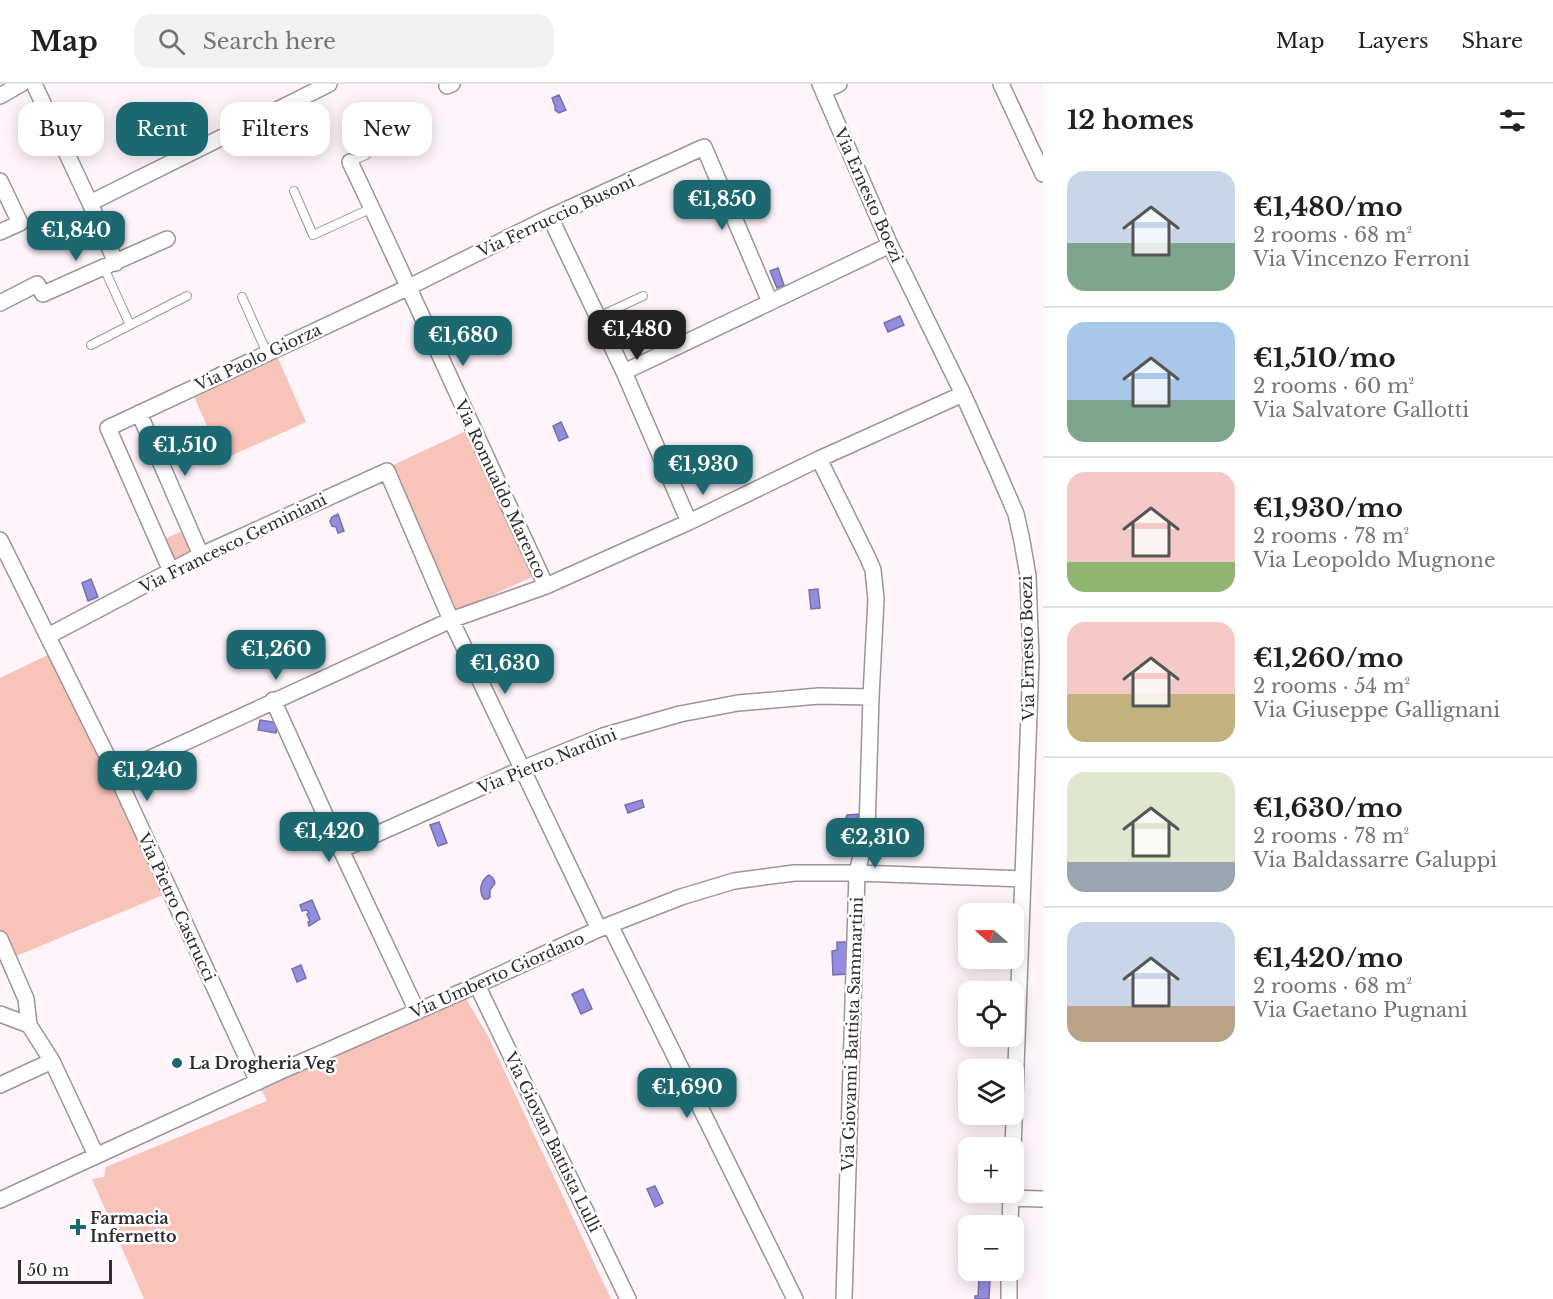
<!DOCTYPE html>
<meta charset="utf-8">
<style>
:root{--surface:#fff;--page:#f2f2f2;--text:#202124;--muted:#757577;--line:#e0e0e0;--accent:#1c6870}
body{margin:0;font-family:"Libre Baskerville",serif;background:var(--page);color:var(--text);height:100vh;display:flex;flex-direction:column;font-size:22px;white-space:nowrap}
*{box-sizing:border-box;margin:0}
p{font-size:20px;color:var(--muted)}
.icon{flex:none;width:33px;height:33px;fill:none;stroke:currentColor;stroke-width:2;stroke-linecap:round;stroke-linejoin:round}
.map{position:relative;flex:1;overflow:hidden}
.side{display:flex;flex-direction:column;background:var(--surface);width:510px}
.side>*{flex:none}
.hud{position:absolute;left:18px;top:18px;width:570px;height:54px;display:flex;gap:12px}
.needle{width:39px;rotate:290deg}
.buttons{position:absolute;left:958px;top:819px;display:grid;gap:12px}
.buttons a{display:grid;place-items:center;width:66px;height:66px;border-radius:12px;background:var(--surface);box-shadow:0 3px 15px #0003;font-size:30px}
.scale{position:absolute;left:18px;bottom:15px;width:94px;box-sizing:border-box;padding-left:6px;border:3px solid #302c2f;border-top:0;font-size:16px;line-height:21px;white-space:nowrap;color:#302c2f;-webkit-text-stroke:4px #fff;paint-order:stroke}
.price{position:absolute;translate:-50% -51px;padding:0 14px;border-radius:12px;background:var(--accent);color:#fff;font-size:20px;line-height:39px;filter:drop-shadow(0 2px 3px #0008)}
.price::after{content:'';position:absolute;left:50%;top:36px;width:18px;height:14px;margin-left:-9px;background:inherit;clip-path:polygon(0 0,100% 0,50% 100%)}
.price.active{background:#222;color:#fff}
ul{padding:0;list-style:none}
li{display:flex;align-items:center;gap:18px;height:150px;padding:0 24px}
li+li{border-top:2px solid var(--line)}
li span{display:grid;place-items:center;flex:none;width:168px;height:120px;border-radius:18px;color:#555}
li>.icon{margin-inline-start:auto}
span .icon{width:72px;height:72px;fill:#fffc;stroke-width:1}
li b{font-size:26px}
h2{display:flex;justify-content:space-between;align-items:center;height:72px;padding:0 24px;font-size:26px}
.chip{padding:0 21px;border-radius:18px;background:var(--surface);box-shadow:0 3px 15px #0003;font-size:21px;line-height:54px}
.chip.active{background:var(--accent);color:#fff}
header{display:flex;align-items:center;gap:36px;box-sizing:border-box;height:84px;padding:0 30px;background:var(--surface);border-bottom:2px solid var(--line)}
header strong{font-size:28px}
nav{display:flex;gap:33px;margin-inline-start:auto;font-size:21px}
.search{width:420px;height:54px;background:var(--page);display:flex;align-items:center;gap:15px;box-sizing:border-box;padding:0 21px;border-radius:18px;color:var(--muted);font-size:22px}
main{display:flex;flex:1;min-height:0}
.map>svg:first-child{display:block}
.green{fill:#f8c3b8}
.water{fill:#938ddf;stroke:#7570aa;stroke-width:1.5}
.lines{fill:none;stroke-linecap:round;stroke-linejoin:round}
.lane-casing{stroke:#9d949a;stroke-width:10}
.street-casing{stroke:#9d949a;stroke-width:18}
.lane{stroke:#fff;stroke-width:8}
.street{stroke:#fff;stroke-width:15}
.poi-dot{fill:#1c6870;stroke:#fff;stroke-width:2}
.labels{text-anchor:middle;dominant-baseline:central;stroke-width:5;stroke-linejoin:round;paint-order:stroke}
.street-label{font-size:16px;fill:#302c2f;stroke:#fff}
.poi-label{font-size:16px;font-weight:bold;fill:#302c2f;stroke:#fff;text-anchor:start}
</style>
<header>
<strong>Map</strong>
<div class="search"><svg class="icon" aria-label="search" viewBox="0 0 24 24"><circle cx="10" cy="10" r="6"/><path d="M15 15l6 6"/></svg>Search here</div>
<nav><a>Map</a><a>Layers</a><a>Share</a></nav>
</header>
<main>
<div class="map">
<svg width="1043" height="1215" viewBox="0 0 1043 1215">
<rect width="100%" height="100%" fill="#fef4fa"/>
<!-- green -->
<path class="green" d="M277 272 306 338 222 376 193 310Z
M466 347 532 493 457 527 391 382Z
M184 446 193 466 174 475 165 455Z
M56 567 170 808 9 875 0 855V594Z
M462 908 489 954 611 1215H144L92 1095 104 1093 106 1083 267 1017 258 998Z"/>
<!-- water -->
<path class="water" d="M559 11 566 26 559 29 555 26V22L552 14Z
M778 184 784 201 777 204 770 187Z
M900 232 904 241 888 248 884 239Z
M561 338 568 353 559 357 553 342Z
M338 430 344 447 338 449 336 443 332 442 330 437 332 433Z
M91 495 98 513 88 517 82 499Z
M818 505 820 524 811 525 809 506Z
M260 636 278 639 276 649 258 646Z
M642 716 644 723 628 729 625 721Z
M859 730 851 752 837 753V742H843L847 731Z
M439 738 447 759 438 762 430 741Z
M489 791 493 794 495 799 490 806V813L488 815H484C478 807 481 796 489 791Z
M312 816 320 835 309 842 308 838 310 837 307 830 309 829 307 826 302 827 300 821Z
M837 858H847L848 890 833 891 832 867 837 866Z
M301 881 306 894 297 898 292 885Z
M583 905 592 925 581 930 572 910Z
M655 1102 663 1119 655 1123 647 1105Z
M979 1195 990 1196 989 1215H975V1212H978Z"/>
<g class="lines">
<!-- lane casing -->
<g class="lane-casing">
<path id="lane" d="M350 78 366 71
M294 107 313 151 372 124
M104 184 130 241
M242 213 267 269
M598 233 643 212
M91 261 187 212"/>
</g>
<!-- street casing -->
<g class="street-casing">
<path id="street" d="M34 0 90 119 116 179
M820 0 890 161 963 310 997 386 1016 430 1022 457 1028 492 1031 575 1013 1064
M1001 0 1043 90
M447 2 452 0
M823 7 839 0
M0 12 21 0
M350 78C417 219 480 361 546 502
M0 97 20 139 0 148
M90 119 329 0
M550 133 624 288 689 438
M0 219 37 200 43 210 167 155
M624 288 890 161
M139 329 201 471
M819 375 868 474 873 486 876 515 871 613 867 747 857 789 844 1215
M0 456 116 690 258 998
M171 487 108 344 409 203 550 133 704 63 770 218
M48 552 201 471 387 387 451 536 599 845
M273 616 341 766 417 927
M116 690 451 536 546 502 689 438 819 375 963 310
M341 766 522 685 603 652 680 630 738 619 819 612 871 613
M610 841 795 1215
M0 855 26 915 29 941
M477 901 628 1215
M0 930 29 941 52 977 96 1071
M0 1001 52 977
M1011 1114 1043 1115
M0 1116 281 987 477 901 599 845 681 813 734 797 794 789H857L1023 795
M1010 1142 1011 1108
M1009 1215V1186"/>
</g>
<!-- lane -->
<use href="#lane" class="lane"/>
<!-- street -->
<use href="#street" class="street"/>
</g>
<!-- markers -->
<g class="poi-dot">
<circle cx="177" cy="979" r="6"/>
<path d="M75 1134h6v6h6v6h-6v6h-6v-6h-6v-6h6z"/>
</g>
<g class="labels">
<!-- street labels -->
<g class="street-label">
<text transform="translate(869 111) rotate(66)">Via Ernesto Boezi</text>
<text transform="translate(556 132) rotate(-25)">Via Ferruccio Busoni</text>
<text transform="translate(258 273) rotate(-25)">Via Paolo Giorza</text>
<text transform="translate(501 405) rotate(65)">Via Romualdo Marenco</text>
<text transform="translate(233 459) rotate(-26)">Via Francesco Geminiani</text>
<text transform="translate(1027 564) rotate(-91)">Via Ernesto Boezi</text>
<text transform="translate(547 677) rotate(-22)">Via Pietro Nardini</text>
<text transform="translate(177 823) rotate(65)">Via Pietro Castrucci</text>
<text transform="translate(497 891) rotate(-24)">Via Umberto Giordano</text>
<text transform="translate(852 950) rotate(-88)">Via Giovanni Battista Sammartini</text>
<text transform="translate(553 1058) rotate(64)">Via Giovan Battista Lulli</text>
</g>
<!-- poi labels -->
<g class="poi-label">
<text x="189" y="979">La Drogheria Veg</text>
<text x="90" y="1134">Farmacia<tspan x="90" dy="18">Infernetto</tspan></text>
</g>
</g>
</svg>
<div class="buttons">
<a><svg class="needle" viewBox="-14 -14 28 28"><path d="M0-13l5 13h-10z" fill="#e53935"/><path d="M0 13l5-13h-10z" fill="#757577"/></svg></a>
<a><svg class="icon" aria-label="locate" viewBox="0 0 24 24"><circle cx="12" cy="12" r="6"/><path d="M12 2v4M12 18v4M2 12h4M18 12h4"/></svg></a>
<a><svg class="icon" aria-label="layers" viewBox="0 0 24 24"><path d="M12 4l9 5-9 5-9-5zM3 14l9 5 9-5"/></svg></a>
<a>+</a>
<a>−</a>
</div>
<div class="scale">50 m</div>
<b class="price" style="left:722px;top:147px">€1,850</b>
<b class="price" style="left:76px;top:178px">€1,840</b>
<b class="price active" style="left:637px;top:277px">€1,480</b>
<b class="price" style="left:463px;top:283px">€1,680</b>
<b class="price" style="left:185px;top:393px">€1,510</b>
<b class="price" style="left:703px;top:412px">€1,930</b>
<b class="price" style="left:276px;top:597px">€1,260</b>
<b class="price" style="left:505px;top:611px">€1,630</b>
<b class="price" style="left:147px;top:718px">€1,240</b>
<b class="price" style="left:329px;top:779px">€1,420</b>
<b class="price" style="left:875px;top:785px">€2,310</b>
<b class="price" style="left:687px;top:1035px">€1,690</b>
<div class="hud">
<a class="chip">Buy</a>
<a class="chip active">Rent</a>
<a class="chip">Filters</a>
<a class="chip">New</a>
</div>
</div>
<section class="side">
<h2>12 homes<svg class="icon" aria-label="filters" viewBox="0 0 24 24"><path d="M4 7h16M4 17h16"/><circle cx="9" cy="7" r="2"/><circle cx="15" cy="17" r="2"/></svg></h2>
<ul>
<li><span style="background:linear-gradient(#c9d6e8 60%,#7fa58c 0)"><svg class="icon" aria-label="home" viewBox="0 0 24 24"><path d="M3 11l9-7 9 7M6 9v11h12V9"/></svg></span><div><b>€1,480/mo</b><p>2 rooms · 68 m²</p><p>Via Vincenzo Ferroni</p></div></li>
<li><span style="background:linear-gradient(#a9c7e8 65%,#7fa58c 0)"><svg class="icon" aria-label="home" viewBox="0 0 24 24"><path d="M3 11l9-7 9 7M6 9v11h12V9"/></svg></span><div><b>€1,510/mo</b><p>2 rooms · 60 m²</p><p>Via Salvatore Gallotti</p></div></li>
<li><span style="background:linear-gradient(#f6c9c9 75%,#8fb573 0)"><svg class="icon" aria-label="home" viewBox="0 0 24 24"><path d="M3 11l9-7 9 7M6 9v11h12V9"/></svg></span><div><b>€1,930/mo</b><p>2 rooms · 78 m²</p><p>Via Leopoldo Mugnone</p></div></li>
<li><span style="background:linear-gradient(#f6c9c9 60%,#c2b280 0)"><svg class="icon" aria-label="home" viewBox="0 0 24 24"><path d="M3 11l9-7 9 7M6 9v11h12V9"/></svg></span><div><b>€1,260/mo</b><p>2 rooms · 54 m²</p><p>Via Giuseppe Gallignani</p></div></li>
<li><span style="background:linear-gradient(#dfe7d0 75%,#9aa5b1 0)"><svg class="icon" aria-label="home" viewBox="0 0 24 24"><path d="M3 11l9-7 9 7M6 9v11h12V9"/></svg></span><div><b>€1,630/mo</b><p>2 rooms · 78 m²</p><p>Via Baldassarre Galuppi</p></div></li>
<li><span style="background:linear-gradient(#c9d6e8 70%,#b9a48a 0)"><svg class="icon" aria-label="home" viewBox="0 0 24 24"><path d="M3 11l9-7 9 7M6 9v11h12V9"/></svg></span><div><b>€1,420/mo</b><p>2 rooms · 68 m²</p><p>Via Gaetano Pugnani</p></div></li>
</ul>
</section>
</main>
